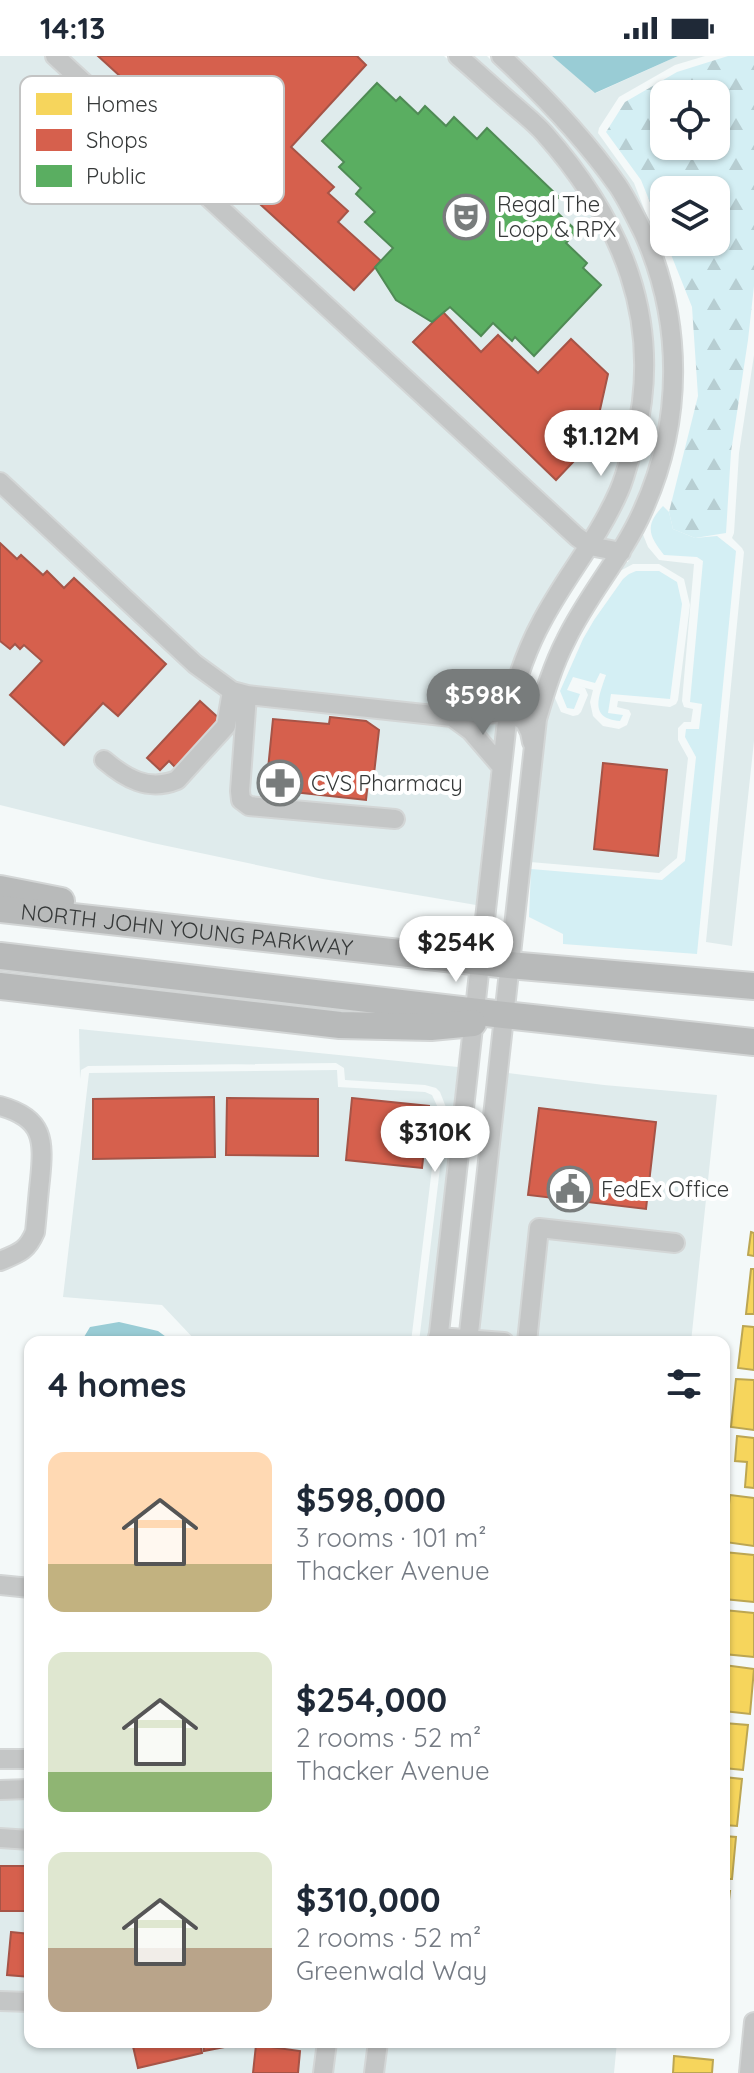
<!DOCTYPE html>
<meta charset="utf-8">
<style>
:root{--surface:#fff;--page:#f6f6f7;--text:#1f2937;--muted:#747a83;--accent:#787c7c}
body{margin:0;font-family:Quicksand,sans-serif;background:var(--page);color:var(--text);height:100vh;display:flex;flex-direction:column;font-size:30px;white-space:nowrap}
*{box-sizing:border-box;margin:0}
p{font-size:26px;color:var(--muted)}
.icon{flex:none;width:44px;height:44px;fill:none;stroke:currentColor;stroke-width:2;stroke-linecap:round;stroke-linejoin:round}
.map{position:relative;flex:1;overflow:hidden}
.side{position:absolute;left:24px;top:1280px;width:706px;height:712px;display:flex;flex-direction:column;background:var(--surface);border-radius:16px;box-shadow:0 2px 6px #0004}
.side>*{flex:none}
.fabs{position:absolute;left:650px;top:24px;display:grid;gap:16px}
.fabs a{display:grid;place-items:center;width:80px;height:80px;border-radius:16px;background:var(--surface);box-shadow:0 2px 6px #0004;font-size:40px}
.price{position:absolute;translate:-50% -68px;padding:0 18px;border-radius:28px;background:#fff;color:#222;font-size:26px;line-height:52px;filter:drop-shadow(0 2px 4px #0008)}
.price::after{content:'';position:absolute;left:50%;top:48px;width:24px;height:18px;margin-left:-12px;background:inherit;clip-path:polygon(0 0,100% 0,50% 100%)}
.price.selected{background:var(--accent);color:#fff}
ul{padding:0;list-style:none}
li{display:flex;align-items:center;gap:24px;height:200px;padding:0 24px}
li span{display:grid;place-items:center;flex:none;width:224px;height:160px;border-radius:16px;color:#555}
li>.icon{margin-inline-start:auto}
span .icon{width:96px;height:96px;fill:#fffc;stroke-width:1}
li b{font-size:34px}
h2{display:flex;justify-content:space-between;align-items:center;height:96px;padding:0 24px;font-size:34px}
.status{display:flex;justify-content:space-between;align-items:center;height:56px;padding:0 40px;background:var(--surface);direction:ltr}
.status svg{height:22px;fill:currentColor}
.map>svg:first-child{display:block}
.built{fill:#dfebec}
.grass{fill:#d4eff4}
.forest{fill:url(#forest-firs);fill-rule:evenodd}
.water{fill:#99ccd5}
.homes{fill:#f6d55c;stroke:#bca652;stroke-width:2}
.shops{fill:#d6604d;stroke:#a65447;stroke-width:2}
.public{fill:#5aae61;stroke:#4f8b55;stroke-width:2}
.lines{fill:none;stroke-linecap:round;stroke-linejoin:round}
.minor-casing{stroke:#d3d6d6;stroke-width:22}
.highway-casing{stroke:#d3d6d6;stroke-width:30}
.minor{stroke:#c4c6c6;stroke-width:18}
.highway{stroke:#b8baba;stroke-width:26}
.labels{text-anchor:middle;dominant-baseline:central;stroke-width:8;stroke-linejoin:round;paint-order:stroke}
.poi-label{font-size:22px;fill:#363939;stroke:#fff;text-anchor:start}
.street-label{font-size:22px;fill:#363939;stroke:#fff}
.key{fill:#fff;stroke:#c3c4c4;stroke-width:2}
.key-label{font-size:22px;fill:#363939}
</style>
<div class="status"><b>14:13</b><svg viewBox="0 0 49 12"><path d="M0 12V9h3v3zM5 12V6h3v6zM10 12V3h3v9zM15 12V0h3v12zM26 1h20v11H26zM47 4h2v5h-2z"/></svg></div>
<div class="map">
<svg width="754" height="2017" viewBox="0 0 754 2017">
<defs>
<pattern id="forest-firs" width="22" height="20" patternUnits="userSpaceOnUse" patternTransform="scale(2)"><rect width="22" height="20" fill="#d4eff4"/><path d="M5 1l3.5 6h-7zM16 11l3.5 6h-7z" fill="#b7ced2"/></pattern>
</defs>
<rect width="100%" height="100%" fill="#f4f9f9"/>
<!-- built -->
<path class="built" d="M0 0H444L535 80 590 152 603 178 622 225 634 277 635 317 630 362 610 431 581 487 534 560 508 620 499 653 491 709 476 849 323 823 153 787 0 749Z
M471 0H487L557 70 591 111 611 136 629 168 648 210 661 268 664 308 662 358 651 407 634 451 615 487 604 484 628 438 640 399 649 365 654 319 653 274 641 222 621 172 606 144 583 112 550 70Z
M513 0H552L596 37 678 0H705L675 9 619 41 599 72 598 77 634 127 657 186 628 128 607 101Z
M754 299V685L732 890 706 886 744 496 742 492 732 482 734 477 739 397Z
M642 476 648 491 659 504 694 508 682 645 684 651 693 653 691 666H684L678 672V684L688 702 677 802 659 817 530 806 542 701 544 700 543 693 547 665 554 640 561 656 573 660 578 659 581 656 588 639 585 632 578 630 593 634 590 646 593 660 603 670 619 673 627 669 631 658 629 654 617 651 618 645 670 651 676 648 678 644 690 549 684 523 659 508H633L620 515 626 506H628L630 499Z
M79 973 458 1011 428 1286H419L447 1054 440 1036 436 1032 425 1029 345 1024 344 1012 336 1007 88 1010 81 1014 80 1023Z
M337 1014 338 1031 425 1036 432 1039 439 1054 411 1286H197L162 1249 63 1241 89 1017Z
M507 1017 604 1029 717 1039 691 1286 479 1279Z
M0 1742H30V1776L0 1774Z
M0 1791 30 1793V1938L0 1937Z
M0 1953 30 1955V1986H317L314 2017H0Z
M337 1986H368L365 2017H333Z
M387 1986H617L614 2017H384Z"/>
<!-- grass -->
<path class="grass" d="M663 450 669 456 673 473 695 482 717 480 736 495 697 898 563 888V878L529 861 531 813 662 824 685 805 696 701 685 681 686 673H699L702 648 690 646 703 505 697 501 664 499C648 479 645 469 663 450Z
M636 515H659L677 526 682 548 670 643 611 638 608 657 623 659 620 665C588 663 599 640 606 619L600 617 595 627 573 621 567 634 580 638 574 653 567 652 560 635 583 583 594 564 623 523 629 518Z"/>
<!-- forest -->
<path class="forest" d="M728 0H754V230L748 284 731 396 726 477 695 482 673 473 669 456 698 340 692 251 666 186H716V134H664V181L641 124 606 76 625 46 677 16ZM664 38H716V90H664Z"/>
<!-- water -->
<path class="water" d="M552 0H678L595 37Z
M119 1266 158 1275 173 1286H81L90 1271Z"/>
<!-- homes -->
<path class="homes" d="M751 1176 754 1177V1200L748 1199Z
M751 1213H754V1258H746Z
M743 1270 754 1271V1314L738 1312Z
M736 1323 754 1324V1374L731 1371Z
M737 1380 754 1382V1432L745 1431 747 1406 735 1405Z
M730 1439 754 1442V1490L725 1486Z
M724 1496 754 1499V1546L724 1543Z
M724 1554 754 1557V1601L724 1598Z
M724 1609 754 1613 750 1658 724 1655Z
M724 1667 748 1669 743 1714 724 1712Z
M724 1721 742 1723 737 1770 724 1769Z
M724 1780 736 1781 732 1823H724Z
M724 1835H730L725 1881H724Z
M674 2000 713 2004 712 2017H673Z"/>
<!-- shops -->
<path class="shops" d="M98 0H357L366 9 291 91 334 131 328 137 348 155 338 166 381 205 354 234Z
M443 256 481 296 498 279 538 317 571 283 608 318 593 385 556 424 413 286Z
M0 487 17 503 21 499 43 519 47 515 64 532 74 522 166 608 118 660 103 647 64 689 10 639 42 605 24 589 20 593 15 588 10 593 0 585Z
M200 645 222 665 177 713 169 705 160 714 147 702Z
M330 661 366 665 379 674 374 718 369 717 366 744 266 733 273 663 329 668Z
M603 707 667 714 658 800 594 793Z
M214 1041 215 1101 93 1103V1043Z
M227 1042 318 1043V1100L226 1099Z
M352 1042 429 1050 422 1112 346 1104Z
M539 1052 656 1066 646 1153 528 1139Z
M0 1810H30V1855H0Z
M11 1876 30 1878V1921L7 1919Z
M132 1986H200L202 1997 138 2012Z
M203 1986H250L204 1995Z
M256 1989 300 1995 298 2017H253Z"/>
<!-- public -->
<path class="public" d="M377 27 396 45 400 41 418 58 425 50 446 70 454 61 477 83 487 72 559 141 550 150 577 175 566 187 587 207 583 212 601 229 534 300 515 281 512 285 493 267 481 280 450 251 432 266 396 244 375 211 393 192 365 166 375 156 356 138 361 132 339 111 344 106 322 85Z"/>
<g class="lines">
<!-- minor casing -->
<g class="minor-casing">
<path id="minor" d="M55 0 577 481 590 490 621 496
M0 426 195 608 232 635 247 639 452 661 508 656 519 661 525 666 530 676 532 686
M247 639 240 735 241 744 249 750 395 763
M452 661 471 675 501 710
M104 704C125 722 148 736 177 724L226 670 232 635
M0 1050C44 1062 44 1084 40 1124 38 1141 37 1158 35 1176 27 1195 19 1197 0 1205
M438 1281 504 1286
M438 1286 508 656C516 625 526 594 542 565 565 521 598 483 619 435 626 419 630 400 635 383 664 265 622 165 544 77 536 68 526 60 517 52 497 35 478 17 458 0
M468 1286 537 663C545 636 553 609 566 584 588 538 623 500 643 454 683 366 683 266 644 178 636 162 628 145 618 130 585 83 543 39 501 0
M527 1286 539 1172 675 1187
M0 1529 30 1532
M0 1703H30
M0 1734 30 1733
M0 1782 30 1784
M0 1945 30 1946
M323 2017 327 1986
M374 2017 378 1986
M749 2017 754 1966"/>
</g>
<!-- highway casing -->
<g class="highway-casing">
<g id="highway">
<path d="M0 833 61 845"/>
<path id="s1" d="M0 853 509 909 754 930"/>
<path d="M0 900 504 959 754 986"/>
<path d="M0 930 340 969 431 971 473 967"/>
</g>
</g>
<!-- minor -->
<use href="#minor" class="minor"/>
<!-- highway -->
<use href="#highway" class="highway"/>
</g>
<!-- icons -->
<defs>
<g id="theatre-ring" transform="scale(2.3)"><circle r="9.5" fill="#fff" stroke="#787c7c" stroke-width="1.5"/><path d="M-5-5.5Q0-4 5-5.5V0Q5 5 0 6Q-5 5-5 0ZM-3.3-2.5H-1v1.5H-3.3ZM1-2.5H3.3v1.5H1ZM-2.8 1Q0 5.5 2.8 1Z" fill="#787c7c"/></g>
<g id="pharmacy-ring" transform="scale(2.3)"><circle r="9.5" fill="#fff" stroke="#787c7c" stroke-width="1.5"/><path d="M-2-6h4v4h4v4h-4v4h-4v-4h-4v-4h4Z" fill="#787c7c"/></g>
<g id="civic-ring" transform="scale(2.3)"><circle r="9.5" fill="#fff" stroke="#787c7c" stroke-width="1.5"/><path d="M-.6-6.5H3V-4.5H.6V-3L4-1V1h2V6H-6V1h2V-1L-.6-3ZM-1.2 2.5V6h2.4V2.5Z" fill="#787c7c"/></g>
</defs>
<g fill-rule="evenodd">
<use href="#theatre-ring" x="466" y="161"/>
<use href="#pharmacy-ring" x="280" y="727"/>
<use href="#civic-ring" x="570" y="1133"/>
</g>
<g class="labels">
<!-- poi labels -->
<g class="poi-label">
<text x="497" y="148">Regal The<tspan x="497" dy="25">Loop &amp; RPX</tspan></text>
<text x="311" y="727">CVS Pharmacy</text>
<text x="601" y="1133">FedEx Office</text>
</g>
<!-- street labels -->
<g class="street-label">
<text stroke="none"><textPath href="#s1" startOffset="188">NORTH JOHN YOUNG PARKWAY</textPath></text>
</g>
</g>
<!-- legend -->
<rect x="20" y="20" width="264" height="128" rx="12" class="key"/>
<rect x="36" y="37" width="36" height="22" fill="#f6d55c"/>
<rect x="36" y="73" width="36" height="22" fill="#d6604d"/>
<rect x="36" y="109" width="36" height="22" fill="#5aae61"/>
<g class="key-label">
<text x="86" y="56">Homes</text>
<text x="86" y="92">Shops</text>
<text x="86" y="128">Public</text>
</g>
</svg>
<div class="fabs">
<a><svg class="icon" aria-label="locate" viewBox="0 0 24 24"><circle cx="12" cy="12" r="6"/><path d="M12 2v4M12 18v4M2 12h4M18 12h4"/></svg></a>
<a><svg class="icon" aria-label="layers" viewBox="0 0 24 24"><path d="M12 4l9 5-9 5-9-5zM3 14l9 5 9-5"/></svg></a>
</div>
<b class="price" style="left:601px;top:422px">$1.12M</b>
<b class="price selected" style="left:483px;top:681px">$598K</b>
<b class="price" style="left:456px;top:928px">$254K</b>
<b class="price" style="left:435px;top:1118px">$310K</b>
<section class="side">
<h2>4 homes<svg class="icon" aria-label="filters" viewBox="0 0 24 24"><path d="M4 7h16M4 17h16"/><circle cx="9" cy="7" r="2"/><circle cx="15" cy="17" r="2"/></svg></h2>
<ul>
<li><span style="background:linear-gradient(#ffd9b3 70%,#c2b280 0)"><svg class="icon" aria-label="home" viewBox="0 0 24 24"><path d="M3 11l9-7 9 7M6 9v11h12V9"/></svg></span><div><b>$598,000</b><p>3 rooms · 101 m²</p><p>Thacker Avenue</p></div></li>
<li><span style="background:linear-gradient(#dfe7d0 75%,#8fb573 0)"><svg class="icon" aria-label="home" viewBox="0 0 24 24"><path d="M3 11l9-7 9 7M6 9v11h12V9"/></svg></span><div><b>$254,000</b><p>2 rooms · 52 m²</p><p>Thacker Avenue</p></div></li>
<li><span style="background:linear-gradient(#dfe7d0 60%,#b9a48a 0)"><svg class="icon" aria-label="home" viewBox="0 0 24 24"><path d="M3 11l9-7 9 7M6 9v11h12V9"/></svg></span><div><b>$310,000</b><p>2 rooms · 52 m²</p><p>Greenwald Way</p></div></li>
</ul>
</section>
</div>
